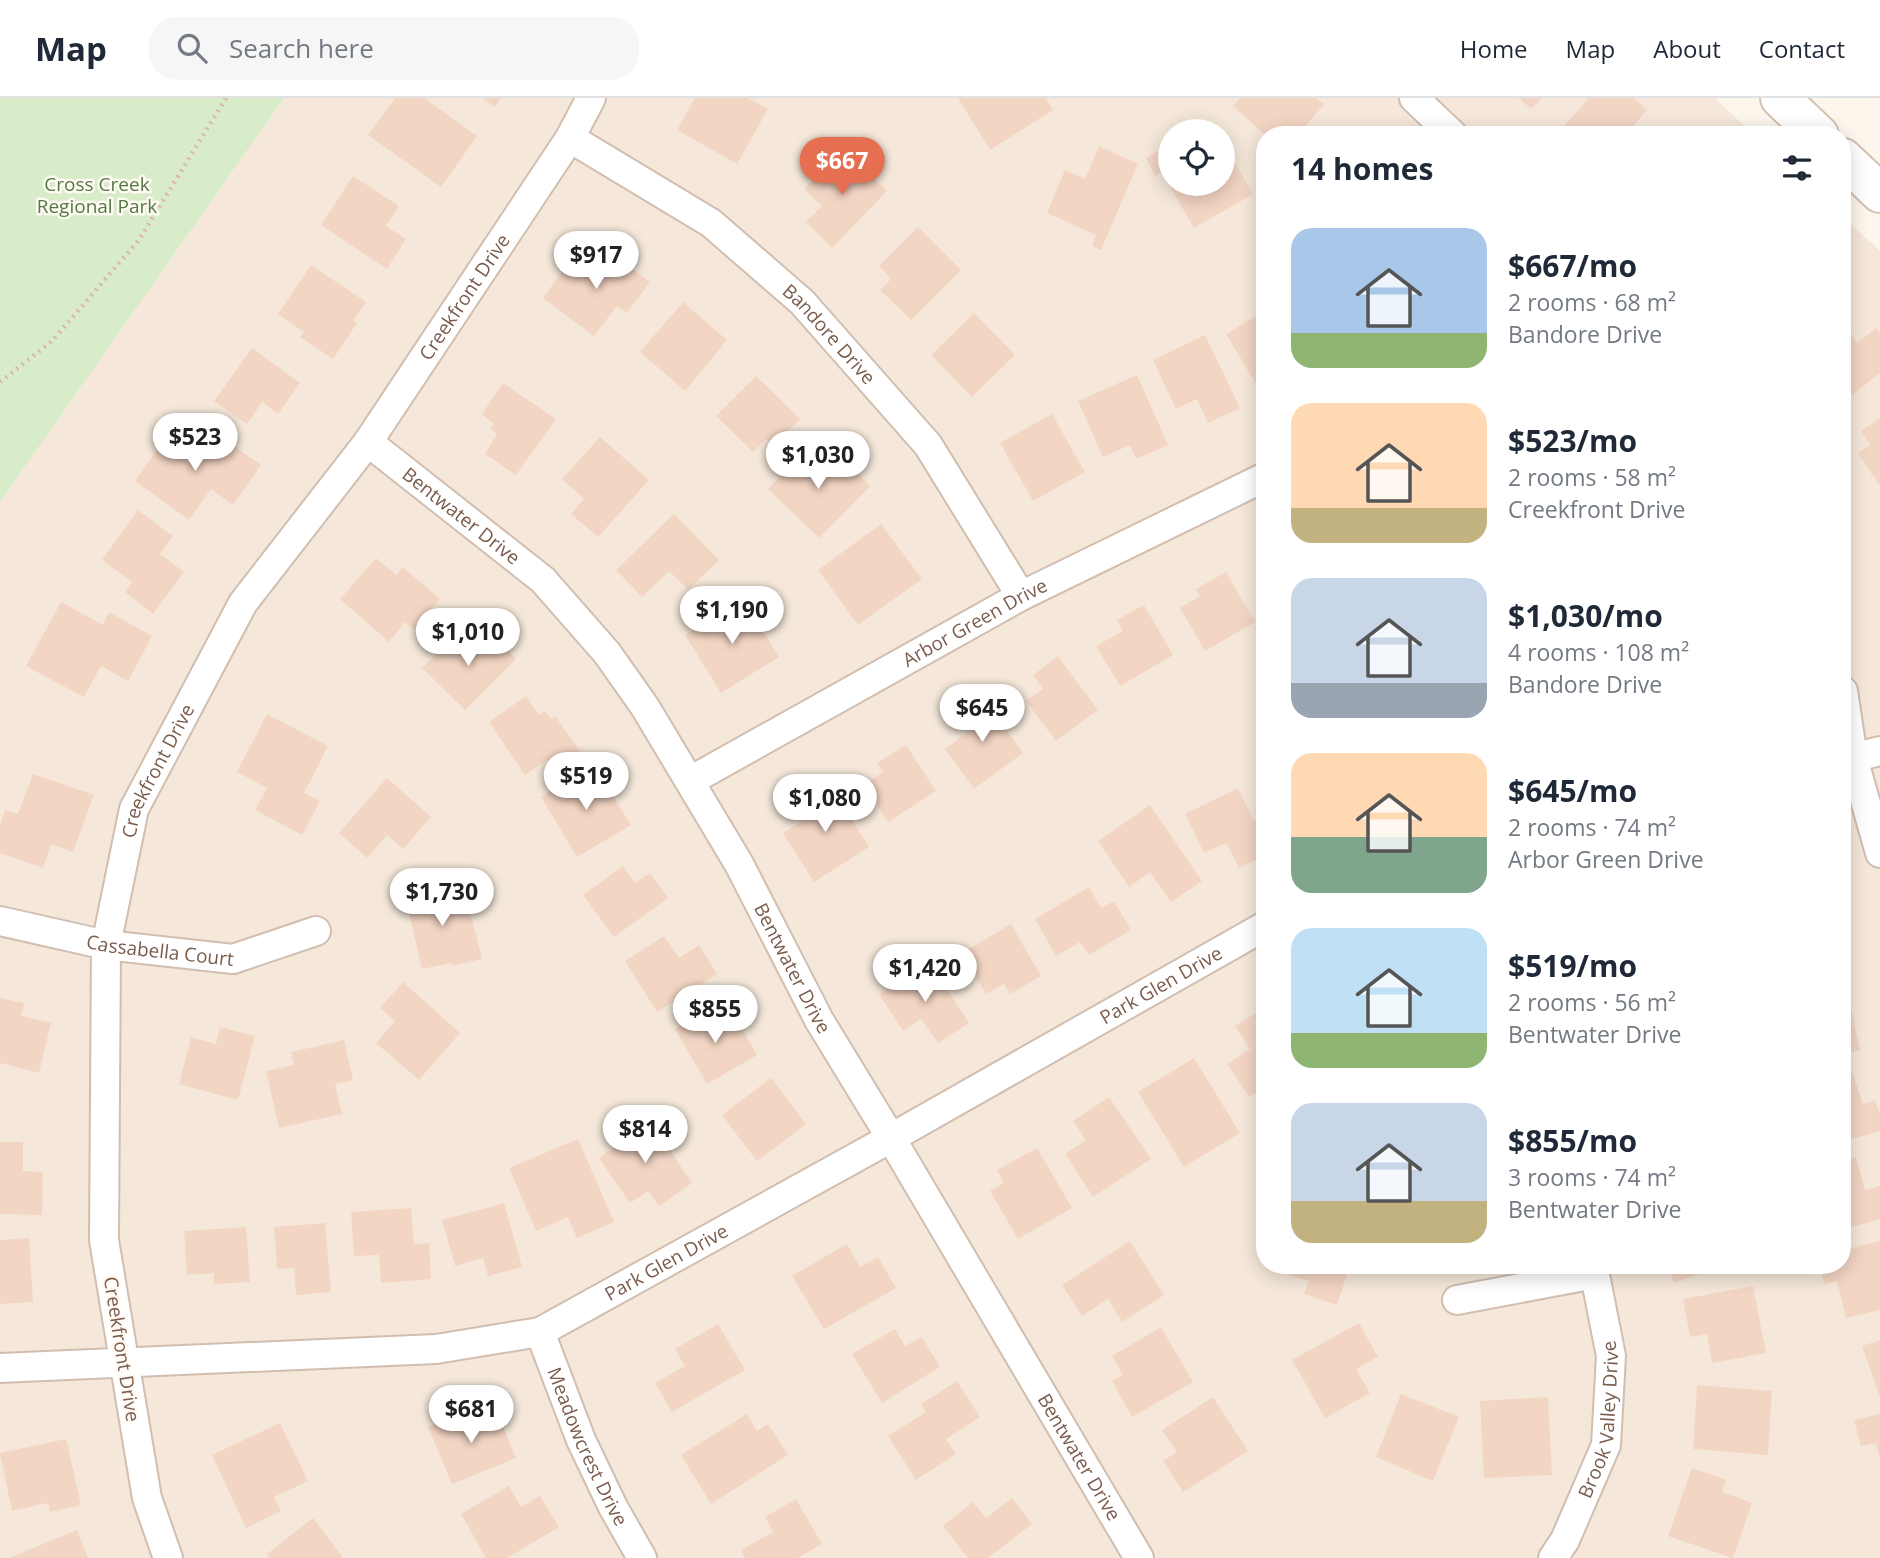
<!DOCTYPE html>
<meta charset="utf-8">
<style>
:root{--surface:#fff;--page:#f6f6f7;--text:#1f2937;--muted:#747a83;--line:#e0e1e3;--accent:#e76f51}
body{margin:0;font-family:"Open Sans",sans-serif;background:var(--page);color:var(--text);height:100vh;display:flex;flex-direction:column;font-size:26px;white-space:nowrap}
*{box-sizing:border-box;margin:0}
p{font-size:23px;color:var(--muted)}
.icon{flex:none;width:38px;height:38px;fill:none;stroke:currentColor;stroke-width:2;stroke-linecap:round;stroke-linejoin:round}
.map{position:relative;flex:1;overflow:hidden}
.drawer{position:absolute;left:1256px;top:28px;width:595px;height:1148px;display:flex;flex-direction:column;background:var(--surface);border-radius:28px;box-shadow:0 4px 18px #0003}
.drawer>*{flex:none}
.tools{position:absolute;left:1158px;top:21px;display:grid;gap:14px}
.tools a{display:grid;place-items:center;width:77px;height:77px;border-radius:50%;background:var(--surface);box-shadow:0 4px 18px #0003;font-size:35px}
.price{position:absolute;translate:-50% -60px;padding:0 16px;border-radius:24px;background:#fff;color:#222;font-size:23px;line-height:46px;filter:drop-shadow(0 2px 4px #0008)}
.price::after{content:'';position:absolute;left:50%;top:42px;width:21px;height:16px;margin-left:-10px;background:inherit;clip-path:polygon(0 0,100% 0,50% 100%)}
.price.selected{background:var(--accent);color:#fff}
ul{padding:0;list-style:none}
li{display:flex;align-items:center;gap:21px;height:175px;padding:0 35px}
li span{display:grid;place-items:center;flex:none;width:196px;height:140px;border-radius:21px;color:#555}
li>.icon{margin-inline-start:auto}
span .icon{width:84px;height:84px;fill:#fffc;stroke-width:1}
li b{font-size:30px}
h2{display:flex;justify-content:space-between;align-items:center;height:84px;padding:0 35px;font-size:30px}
header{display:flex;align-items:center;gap:42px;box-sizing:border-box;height:98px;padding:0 35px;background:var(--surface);border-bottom:2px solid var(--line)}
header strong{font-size:33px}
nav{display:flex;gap:38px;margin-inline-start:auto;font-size:24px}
.search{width:490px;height:63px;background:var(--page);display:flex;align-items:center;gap:18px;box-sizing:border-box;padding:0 24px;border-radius:28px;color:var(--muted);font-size:26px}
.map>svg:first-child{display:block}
.residential{fill:#f5e8da;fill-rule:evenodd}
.green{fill:#d8ecc9}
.building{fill:#f3d5c3}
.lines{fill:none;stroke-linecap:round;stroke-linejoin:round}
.minor-casing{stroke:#d1beb0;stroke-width:32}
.secondary-casing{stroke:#d6c0b0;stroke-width:42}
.path{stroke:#d9b8a5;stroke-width:4.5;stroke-dasharray:2 5;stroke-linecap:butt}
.minor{stroke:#fff;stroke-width:28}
.secondary{stroke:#fff;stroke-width:38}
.labels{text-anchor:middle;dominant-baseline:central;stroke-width:5;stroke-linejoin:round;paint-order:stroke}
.park-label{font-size:19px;fill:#537a41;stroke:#fffaf3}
.street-label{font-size:19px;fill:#7a5c4d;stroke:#fffaf3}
</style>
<header>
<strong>Map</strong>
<div class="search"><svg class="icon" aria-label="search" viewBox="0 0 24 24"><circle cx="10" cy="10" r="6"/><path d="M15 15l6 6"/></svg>Search here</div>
<nav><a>Home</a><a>Map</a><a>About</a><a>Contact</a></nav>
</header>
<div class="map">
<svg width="1880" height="1460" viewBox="0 0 1880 1460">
<rect width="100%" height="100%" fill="#fdf6ec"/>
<!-- residential -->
<path class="residential" d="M284 0H1715L1754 37H1265V1167H1843V119L1880 153V1460H0V404ZM1171 33H1223V86H1171Z"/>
<!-- green -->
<path class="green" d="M0 0H284L0 404Z"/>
<!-- building -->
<path class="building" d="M395 0H424L477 38 441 89 368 37Z
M482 0H501L495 9Z
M695 0H748L768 11 737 66 677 32Z
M958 0H1046L1053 12 990 52Z
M1240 0H1316L1324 7 1297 37H1265L1233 8Z
M1519 0H1542L1531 11Z
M1589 0H1634L1647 12 1625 37H1556Z
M1223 44 1253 96 1194 130 1162 74 1155 78 1146 60 1171 46V86H1223Z
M1099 48 1138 66 1101 152 1092 148 1096 137 1047 115 1065 72 1085 81Z
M843 51 887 93 832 150 806 124 822 108 804 91Z
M353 78 399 108 386 128 406 141 387 171 321 127Z
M918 129 961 172 911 222 880 192 891 181 879 168Z
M610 154 650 184 627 215 617 208 594 238 543 200 575 156 597 172Z
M311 167 366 204 353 223 357 225 333 261 300 239 304 234 278 216Z
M683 204 727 242 685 293 640 254Z
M1265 213V301L1226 236Z
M974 215 1015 257 972 299 931 257Z
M1876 230 1880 235V275L1843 304V234L1847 231 1857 245Z
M1205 237 1240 310 1208 325 1197 301 1176 311 1153 262Z
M252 250 300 285 278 316 262 304 247 326 214 303Z
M1137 277 1168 347 1136 361 1130 347 1103 359 1078 303Z
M756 278 800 321 773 347 766 341 753 354 716 318Z
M503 285 556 321 516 377 485 356 497 336 490 331 494 326 482 316Z
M1052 316 1085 374 1033 403 1000 345Z
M1880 320V388L1858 355 1870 347 1861 333Z
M175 327 218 358 228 344 261 367 233 407 211 391 189 422 135 383Z
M600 339 649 382 598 439 571 416 584 401 562 381Z
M808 350 831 374 843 361 870 388 819 440 768 391Z
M138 412 173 438 160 456 184 474 153 516 125 494 132 484 102 462Z
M674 416 719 462 688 492 669 473 642 499 616 472Z
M881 426 922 481 858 527 818 472Z
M376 460 396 477 403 469 440 501 414 532 405 524 389 544 340 501Z
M1226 474 1255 524 1205 553 1180 510 1200 498 1196 491Z
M743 502 779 559 721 595 685 537Z
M61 504 103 527 109 514 152 538 128 583 101 568 84 599 26 568Z
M1144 507 1173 557 1120 588 1096 548 1123 533 1117 522Z
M456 536 475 555 492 537 516 561 465 612 422 570Z
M1058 558 1098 612 1056 643 1026 603 1043 591 1033 577Z
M981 597 1023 655 974 691 945 651 967 635 954 616Z
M526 598 539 617 545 613 551 621 555 618 580 653 554 671 547 662 525 677 489 624Z
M267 616 328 648 304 695 320 703 302 737 255 712 267 690 237 674Z
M906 647 936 693 888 724 864 687 883 674 877 665Z
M586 672 593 684 601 679 631 727 577 759 541 699Z
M33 676 94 697 73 754 51 746 43 770 0 755V727L5 712 18 716Z
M387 680 431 719 403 751 387 737 367 760 339 735Z
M829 685 869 749 814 784 783 735 809 719 799 704Z
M1238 690 1254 723 1265 718V757L1239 770 1226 745 1204 755 1185 716Z
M1150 707 1202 783 1171 804 1150 774 1129 789 1098 743Z
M623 768 635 785 650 775 668 800 614 839 583 797Z
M437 786 441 803 466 798 482 861 452 868 451 865 422 871 404 794Z
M1089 789 1101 810 1114 803 1131 832 1089 857 1080 844 1056 858 1035 821Z
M1011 826 1041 878 1010 896 1004 886 986 896 962 855Z
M664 838 679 860 699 847 717 876 657 914 625 863Z
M929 864 969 925 938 945 921 921 903 933 879 896Z
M403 884 460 935 419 982 376 945 395 923 380 910Z
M0 900 24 905 21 918 51 925 39 975 0 965Z
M715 908 729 932 739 926 757 957 707 986 675 931Z
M1265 909V989L1249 999 1227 966 1250 951 1235 928Z
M1851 911 1860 952 1843 956V912Z
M220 929 255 938 238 1002 179 986 191 939 216 946Z
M344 942 353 982 335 986 342 1016 279 1030 266 973 294 967 291 954Z
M1194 960 1240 1035 1184 1069 1138 994Z
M1852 974 1863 1006 1875 1002 1880 1017V1033L1843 1044V977Z
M771 980 806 1026 757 1063 722 1017Z
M1109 999 1151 1061 1093 1099 1065 1056 1086 1042 1073 1023Z
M646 1017 692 1085 659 1108 648 1093 630 1105 599 1060 631 1038 626 1031Z
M578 1041 614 1124 577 1140 568 1119 536 1133 509 1070Z
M0 1044H23V1073L43 1074 42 1117 0 1116Z
M1037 1050 1072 1110 1018 1141 990 1093 1004 1085 997 1072Z
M1856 1059 1865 1092 1880 1088V1121L1843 1132V1063Z
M504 1105 522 1169 488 1178 483 1160 455 1168 442 1122Z
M411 1110 414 1146 429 1145 431 1181 381 1185 379 1157 354 1158 351 1114Z
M325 1125 331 1194 296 1197 294 1170 277 1171 274 1129Z
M246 1129 250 1184 214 1186V1175L187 1177 184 1133Z
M29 1140 33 1204 0 1206V1142Z
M1130 1143 1164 1197 1122 1224 1108 1201 1082 1218 1062 1187Z
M1880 1143V1212L1846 1220 1837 1183 1824 1186 1820 1167H1843V1152Z
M847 1146 860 1169 878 1159 896 1190 824 1231 792 1178Z
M1274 1167H1350L1337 1207 1304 1196 1309 1183 1273 1172Z
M1668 1167H1723V1168L1674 1185Z
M1753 1188 1766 1255 1712 1265 1707 1236 1690 1239 1683 1201Z
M1359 1225 1378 1259 1356 1271 1370 1295 1325 1320 1292 1262Z
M718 1226 745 1272 672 1314 655 1285 685 1268 675 1251Z
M1161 1229 1193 1284 1132 1319 1112 1283 1123 1277 1112 1258Z
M895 1231 905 1248 922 1239 940 1269 882 1305 852 1256Z
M1880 1242V1299L1862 1248Z
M957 1283 980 1319 946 1341 956 1356 916 1382 888 1338 926 1314 921 1306Z
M1697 1287 1772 1293 1768 1357 1693 1351Z
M1401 1296 1459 1319 1433 1383 1376 1359Z
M1213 1299 1248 1353 1183 1394 1163 1363 1177 1354 1162 1332Z
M1548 1299 1552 1377 1484 1380 1480 1303Z
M481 1308 489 1329 501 1324 516 1360 452 1386 428 1329Z
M747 1316 757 1333 768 1326 788 1357 711 1406 681 1357Z
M1880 1316V1359H1879L1876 1345 1861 1348 1854 1322Z
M280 1325 308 1383 274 1399 281 1413 246 1430 212 1357Z
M66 1341 81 1407 50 1414 48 1405 12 1413 0 1355Z
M1692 1370 1726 1382 1722 1394 1752 1405 1733 1460 1668 1438Z
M509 1388 521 1409 540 1398 559 1429 507 1460H486L461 1416Z
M1012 1400 1032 1426 988 1460H968L943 1428 973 1404 986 1420Z
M796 1401 822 1446 798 1460H745L741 1452 773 1434 765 1419Z
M313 1420 343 1460H270L267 1456Z
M77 1432 88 1460H9Z"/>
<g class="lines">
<!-- minor casing -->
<g class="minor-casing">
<g id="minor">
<path d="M1414 0 1453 37"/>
<path id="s1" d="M570 40 711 125 802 204 928 347 1021 498"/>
<path id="s2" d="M368 344 543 482 607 555 645 609 739 766 819 922 891 1040 1139 1460"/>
<path d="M1843 593 1853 660 1880 755"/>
<path d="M1843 662 1880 653"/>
<path id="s3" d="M690 683 1021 498 1265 379"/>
<path id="s4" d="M0 823 106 847 233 861 316 833"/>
<path d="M1457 1202 1595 1176"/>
<path id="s5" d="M540 1234 581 1342 613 1409 642 1460"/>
<path id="s6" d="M0 1270 436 1251 540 1234 891 1040 1265 828"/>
<path id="s7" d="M168 1460 147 1400 104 1142 106 847 134 711 243 505 368 344 570 40 591 0"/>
<path id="s8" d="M1553 1460 1565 1442 1606 1347 1611 1258 1593 1167"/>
</g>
</g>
<!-- secondary casing -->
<g class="secondary-casing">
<path id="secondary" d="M1780 0 1819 37
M1843 60 1880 95"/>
</g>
<!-- path -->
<path class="path" d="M0 284 52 243 139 142 226 0"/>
<!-- minor -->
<use href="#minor" class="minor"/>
<!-- secondary -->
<use href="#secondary" class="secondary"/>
</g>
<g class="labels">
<!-- park labels -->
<g class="park-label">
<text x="97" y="86">Cross Creek<tspan x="97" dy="22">Regional Park</tspan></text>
</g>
<!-- street labels -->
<g class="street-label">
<text stroke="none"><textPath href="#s7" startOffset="1370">Creekfront Drive</textPath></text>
<text stroke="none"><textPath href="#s1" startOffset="327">Bandore Drive</textPath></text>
<text stroke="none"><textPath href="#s2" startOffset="119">Bentwater Drive</textPath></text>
<text stroke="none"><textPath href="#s3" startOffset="326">Arbor Green Drive</textPath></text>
<text stroke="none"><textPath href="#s7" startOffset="803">Creekfront Drive</textPath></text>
<text stroke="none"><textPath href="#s4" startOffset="163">Cassabella Court</textPath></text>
<text stroke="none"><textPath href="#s2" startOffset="686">Bentwater Drive</textPath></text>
<text stroke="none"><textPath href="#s6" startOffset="1253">Park Glen Drive</textPath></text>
<text stroke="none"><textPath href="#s6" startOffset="686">Park Glen Drive</textPath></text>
<text transform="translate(122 1251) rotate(81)">Creekfront Drive</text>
<text stroke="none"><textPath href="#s8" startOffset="149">Brook Valley Drive</textPath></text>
<text stroke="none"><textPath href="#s5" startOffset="124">Meadowcrest Drive</textPath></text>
<text stroke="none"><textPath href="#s2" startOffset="1253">Bentwater Drive</textPath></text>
</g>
</g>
</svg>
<div class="tools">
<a><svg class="icon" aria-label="locate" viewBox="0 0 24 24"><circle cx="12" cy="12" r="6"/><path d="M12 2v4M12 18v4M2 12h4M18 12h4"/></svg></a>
</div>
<b class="price selected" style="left:842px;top:99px">$667</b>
<b class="price" style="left:596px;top:193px">$917</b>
<b class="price" style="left:195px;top:375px">$523</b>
<b class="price" style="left:818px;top:393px">$1,030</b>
<b class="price" style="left:732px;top:548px">$1,190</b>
<b class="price" style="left:468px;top:570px">$1,010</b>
<b class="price" style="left:982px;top:646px">$645</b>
<b class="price" style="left:586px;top:714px">$519</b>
<b class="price" style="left:825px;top:736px">$1,080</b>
<b class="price" style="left:442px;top:830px">$1,730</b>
<b class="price" style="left:925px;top:906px">$1,420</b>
<b class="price" style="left:715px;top:947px">$855</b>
<b class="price" style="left:645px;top:1067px">$814</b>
<b class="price" style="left:471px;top:1347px">$681</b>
<section class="drawer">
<h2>14 homes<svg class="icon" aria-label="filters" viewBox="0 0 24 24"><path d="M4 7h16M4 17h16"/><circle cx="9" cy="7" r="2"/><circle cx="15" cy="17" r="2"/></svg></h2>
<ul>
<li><span style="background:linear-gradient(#a9c7e8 75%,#8fb573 0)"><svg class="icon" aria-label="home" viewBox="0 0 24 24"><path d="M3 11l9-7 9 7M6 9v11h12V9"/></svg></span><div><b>$667/mo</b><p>2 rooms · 68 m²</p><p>Bandore Drive</p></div></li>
<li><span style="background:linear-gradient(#ffd9b3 75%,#c2b280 0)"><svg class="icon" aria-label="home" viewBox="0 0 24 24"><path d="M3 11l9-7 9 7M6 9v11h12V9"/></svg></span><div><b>$523/mo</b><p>2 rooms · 58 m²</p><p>Creekfront Drive</p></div></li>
<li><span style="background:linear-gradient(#c9d6e8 75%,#9aa5b1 0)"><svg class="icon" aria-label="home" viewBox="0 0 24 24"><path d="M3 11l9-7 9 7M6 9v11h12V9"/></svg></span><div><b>$1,030/mo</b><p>4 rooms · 108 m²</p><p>Bandore Drive</p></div></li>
<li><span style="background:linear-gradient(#ffd9b3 60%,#7fa58c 0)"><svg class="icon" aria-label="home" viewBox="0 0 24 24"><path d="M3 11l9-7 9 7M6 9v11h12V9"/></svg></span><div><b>$645/mo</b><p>2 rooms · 74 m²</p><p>Arbor Green Drive</p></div></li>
<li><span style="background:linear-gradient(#bfe0f5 75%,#8fb573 0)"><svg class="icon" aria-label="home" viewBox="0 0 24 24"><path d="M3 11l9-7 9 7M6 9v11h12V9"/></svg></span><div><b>$519/mo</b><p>2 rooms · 56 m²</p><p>Bentwater Drive</p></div></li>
<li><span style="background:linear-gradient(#c9d6e8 70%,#c2b280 0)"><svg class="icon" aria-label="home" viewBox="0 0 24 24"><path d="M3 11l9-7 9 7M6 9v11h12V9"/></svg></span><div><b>$855/mo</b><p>3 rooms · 74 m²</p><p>Bentwater Drive</p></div></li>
</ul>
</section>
</div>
